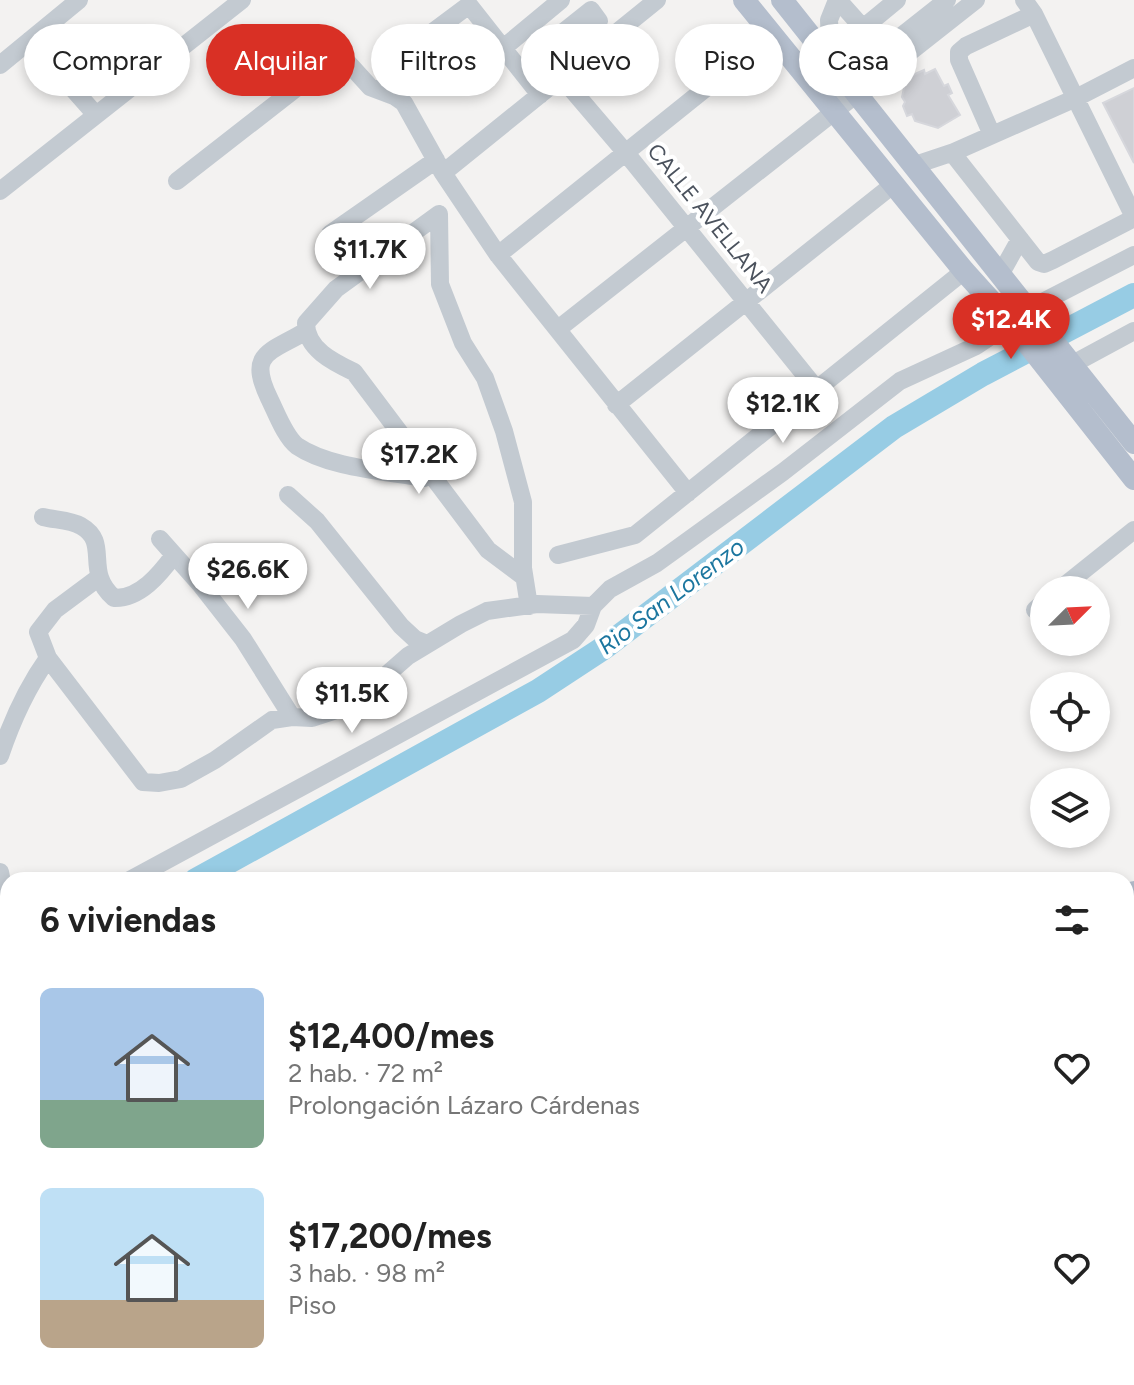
<!DOCTYPE html>
<html lang="es">
<meta charset="utf-8">
<style>
:root{--surface:#fff;--page:#f6f6f6;--text:#222;--muted:#767676;--accent:#d93025}
body{margin:0;font-family:Figtree,sans-serif;background:var(--page);color:var(--text);height:100vh;display:flex;flex-direction:column;font-size:30px;white-space:nowrap}
*{box-sizing:border-box;margin:0}
p{font-size:26px;color:var(--muted)}
.icon{flex:none;width:44px;height:44px;fill:none;stroke:currentColor;stroke-width:2;stroke-linecap:round;stroke-linejoin:round}
.map{position:relative;flex:1;overflow:hidden}
.side{position:absolute;left:0px;top:872px;width:1134px;height:514px;display:flex;flex-direction:column;background:var(--surface);border-radius:24px 24px 0 0;box-shadow:0 4px 12px #0003}
.side>*{flex:none}
.top-card{position:absolute;left:24px;top:24px;width:1086px;height:72px;display:flex;gap:16px}
.needle{width:52px;rotate:66deg}
.tools{position:absolute;left:1030px;top:576px;display:grid;gap:16px}
.tools a{display:grid;place-items:center;width:80px;height:80px;border-radius:50%;background:var(--surface);box-shadow:0 4px 12px #0003;font-size:40px}
.price{position:absolute;translate:-50% -68px;padding:0 18px;border-radius:28px;background:#fff;color:#222;font-size:26px;line-height:52px;filter:drop-shadow(0 2px 4px #0008)}
.price::after{content:'';position:absolute;left:50%;top:48px;width:24px;height:18px;margin-left:-12px;background:inherit;clip-path:polygon(0 0,100% 0,50% 100%)}
.price.current{background:var(--accent);color:#fff}
ul{padding:0;list-style:none}
li{display:flex;align-items:center;gap:24px;height:200px;padding:0 40px}
li span{display:grid;place-items:center;flex:none;width:224px;height:160px;border-radius:12px;color:#555}
li>.icon{margin-inline-start:auto}
span .icon{width:96px;height:96px;fill:#fffc;stroke-width:1}
li b{font-size:34px}
h2{display:flex;justify-content:space-between;align-items:center;height:96px;padding:0 40px;font-size:34px}
.tag{padding:0 28px;border-radius:36px;background:var(--surface);box-shadow:0 4px 12px #0003;font-size:28px;line-height:72px}
.tag.current{background:var(--accent);color:#fff}
.map>svg:first-child{display:block}
.lines{fill:none;stroke-linecap:round;stroke-linejoin:round}
.canal{stroke:#97cce4;stroke-width:14}
.river{stroke:#97cce4;stroke-width:24}
.building{fill:#cfd0d5;stroke:#d6d7dc;stroke-width:2}
.path{stroke:#80c6ab;stroke-width:2;stroke-dasharray:6 4;stroke-linecap:butt}
.minor{stroke:#c3cad1;stroke-width:18}
.major{stroke:#b4becd;stroke-width:22}
.labels{text-anchor:middle;dominant-baseline:central;stroke-width:8;stroke-linejoin:round;paint-order:stroke}
.street-label{font-size:22px;fill:#4b525d;stroke:#fff}
.water-label{font-size:24px;font-style:italic;fill:#1b769f;stroke:#fff}
</style>
<div class="map">
<svg width="1134" height="1385" viewBox="0 0 1134 1385">
<rect width="100%" height="100%" fill="#f3f2f1"/>
<g class="lines">
<!-- canal -->
<path class="canal" d="M1126 948 1134 940
M762 1385 768 1378"/>
<!-- river -->
<path class="river" d="M196 880 538 691 605 647 894 427 983 374 1134 295
M0 1180 8 1145"/>
</g>
<!-- building -->
<path class="building" d="M935 69 944 86 948 84 952 93 948 95 960 115 938 128 915 121 912 114 907 116 903 106 905 102 902 97 906 78 924 70 925 74Z
M1134 88V163L1103 103Z"/>
<g class="lines">
<!-- path -->
<path class="path" d="M1126 970 1134 961
M777 1385 783 1378"/>
<!-- minor -->
<path class="minor" d="M838 0 863 28 897 0
M1024 0 1034 14 1134 217
M30 40 96 115
M502 49 561 0
M406 52 469 5 540 95
M556 57 599 21 591 10 547 45 569 72
M831 60 829 20 837 0
M0 65 79 0
M1134 68 1076 98 954 152 957 159 1038 262 1044 264 1053 260 1134 218
M562 78 626 153 818 391
M823 98 947 0
M992 135 959 60V52L966 46 1034 14
M915 165 954 152
M443 173 657 0
M177 181 340 54 370 87 394 96 404 103 443 173 498 255 688 493
M0 191 242 0
M439 214 336 289 306 323C306 349 333 362 354 372L488 550 524 577
M439 214 440 284 463 343 485 378 504 431 523 502V568L529 606
M330 234 436 160
M498 255 772 35
M1000 275 1020 239
M1027 310 1134 255
M558 329 976 0
M306 331C270 353 247 352 269 398 276 412 285 437 297 446 329 468 386 471 424 478L429 475
M1071 365 1134 331
M616 405 894 184
M288 495 317 521 401 626 415 639 427 644
M43 517C54 520 71 520 81 526 111 543 83 571 114 598 140 599 160 574 174 555
M160 539 200 584 243 639 292 717
M558 555 635 535 964 271
M98 578 55 610 38 632 48 658 143 782 159 783 181 779 215 760 272 720 292 717 312 718 352 705 408 656 461 624 487 611 537 604 593 606
M1059 590 1134 530
M1035 610 1044 602
M0 756C12 720 26 689 48 658
M0 872 8 914
M130 880 573 640 586 625 593 606 610 589 657 563 783 472 900 381 976 346 988 338 1006 317
M1126 1002 1134 993
M0 1049 8 1016
M1126 1063 1134 1072
M1126 1183 1134 1177
M1126 1326 1134 1336
M472 1378 484 1385
M637 1378 641 1385
M904 1378 909 1385
M1035 1378 1041 1385
M2 1385 8 1374
M120 1385 125 1378
M167 1385 172 1378
M283 1385 288 1378
M609 1385 615 1378
M811 1385 817 1378"/>
<!-- major -->
<path class="major" d="M744 0 964 271 1012 324 1134 479
M782 0 1134 443
M1126 899 1134 892
M1126 928 1134 920
M715 1385 721 1378
M738 1385 743 1378"/>
</g>
<g class="labels">
<!-- street labels -->
<g class="street-label">
<text transform="translate(710 218) rotate(51)">CALLE AVELLANA</text>
</g>
<!-- water labels -->
<g class="water-label">
<text transform="translate(671 596) rotate(-37)">Rio San Lorenzo</text>
</g>
</g>
</svg>
<div class="tools">
<a><svg class="needle" viewBox="-14 -14 28 28"><path d="M0-13l5 13h-10z" fill="#e53935"/><path d="M0 13l5-13h-10z" fill="#767676"/></svg></a>
<a><svg class="icon" aria-label="locate" viewBox="0 0 24 24"><circle cx="12" cy="12" r="6"/><path d="M12 2v4M12 18v4M2 12h4M18 12h4"/></svg></a>
<a><svg class="icon" aria-label="layers" viewBox="0 0 24 24"><path d="M12 4l9 5-9 5-9-5zM3 14l9 5 9-5"/></svg></a>
</div>
<b class="price" style="left:370px;top:291px">$11.7K</b>
<b class="price current" style="left:1011px;top:361px">$12.4K</b>
<b class="price" style="left:783px;top:445px">$12.1K</b>
<b class="price" style="left:419px;top:496px">$17.2K</b>
<b class="price" style="left:248px;top:611px">$26.6K</b>
<b class="price" style="left:352px;top:735px">$11.5K</b>
<div class="top-card">
<a class="tag">Comprar</a>
<a class="tag current">Alquilar</a>
<a class="tag">Filtros</a>
<a class="tag">Nuevo</a>
<a class="tag">Piso</a>
<a class="tag">Casa</a>
</div>
<section class="side">
<h2>6 viviendas<svg class="icon" aria-label="filters" viewBox="0 0 24 24"><path d="M4 7h16M4 17h16"/><circle cx="9" cy="7" r="2"/><circle cx="15" cy="17" r="2"/></svg></h2>
<ul>
<li><span style="background:linear-gradient(#a9c7e8 70%,#7fa58c 0)"><svg class="icon" aria-label="home" viewBox="0 0 24 24"><path d="M3 11l9-7 9 7M6 9v11h12V9"/></svg></span><div><b>$12,400/mes</b><p>2 hab. · 72 m²</p><p>Prolongación Lázaro Cárdenas</p></div><svg class="icon" aria-label="heart" viewBox="0 0 24 24"><path d="M12 20l-8-8c-3-5 5-10 8-4 3-6 11-1 8 4z"/></svg></li>
<li><span style="background:linear-gradient(#bfe0f5 70%,#b9a48a 0)"><svg class="icon" aria-label="home" viewBox="0 0 24 24"><path d="M3 11l9-7 9 7M6 9v11h12V9"/></svg></span><div><b>$17,200/mes</b><p>3 hab. · 98 m²</p><p>Piso</p></div><svg class="icon" aria-label="heart" viewBox="0 0 24 24"><path d="M12 20l-8-8c-3-5 5-10 8-4 3-6 11-1 8 4z"/></svg></li>
</ul>
</section>
</div>
